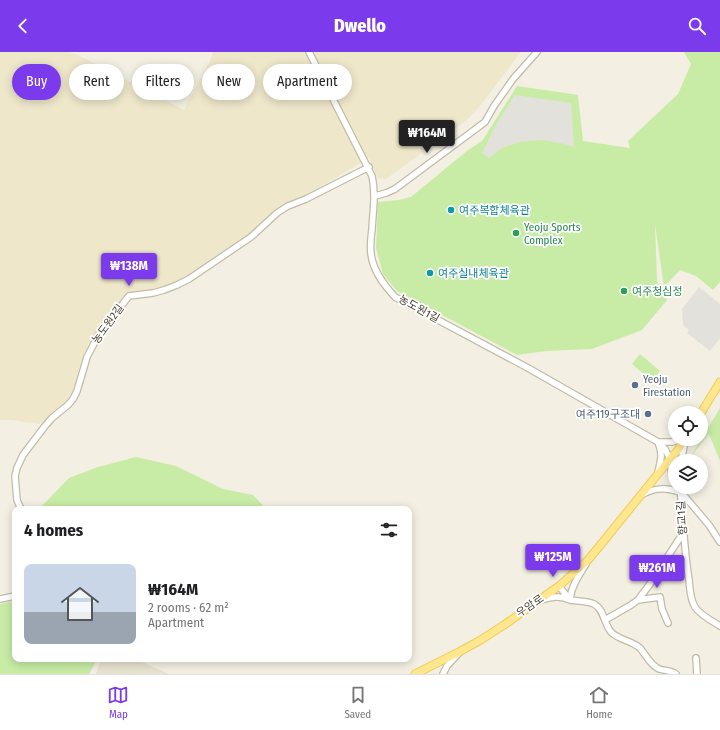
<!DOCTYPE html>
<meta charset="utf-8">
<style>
:root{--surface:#fff;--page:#f6f6f6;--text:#202124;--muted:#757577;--line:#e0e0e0;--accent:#7c3aed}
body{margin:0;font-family:"Fira Sans Condensed","Noto Sans KR",sans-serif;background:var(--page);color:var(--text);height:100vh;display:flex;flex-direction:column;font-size:15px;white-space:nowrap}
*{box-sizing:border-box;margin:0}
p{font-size:13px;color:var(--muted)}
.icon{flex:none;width:22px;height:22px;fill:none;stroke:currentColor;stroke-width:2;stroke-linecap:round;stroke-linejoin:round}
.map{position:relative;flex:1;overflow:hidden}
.side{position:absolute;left:12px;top:454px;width:400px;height:156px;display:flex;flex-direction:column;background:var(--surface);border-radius:8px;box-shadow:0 2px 10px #0003}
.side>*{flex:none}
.banner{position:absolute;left:12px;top:12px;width:400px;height:36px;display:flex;gap:8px}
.controls{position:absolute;left:668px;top:354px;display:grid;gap:8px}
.controls a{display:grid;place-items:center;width:40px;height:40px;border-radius:50%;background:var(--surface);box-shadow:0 2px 10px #0003;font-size:20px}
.price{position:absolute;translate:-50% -34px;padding:0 9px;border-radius:4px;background:var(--accent);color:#fff;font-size:13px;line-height:26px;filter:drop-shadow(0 1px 2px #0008)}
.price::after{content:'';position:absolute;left:50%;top:24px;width:12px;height:9px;margin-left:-6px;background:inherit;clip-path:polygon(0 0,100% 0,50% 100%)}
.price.current{background:#222;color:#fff}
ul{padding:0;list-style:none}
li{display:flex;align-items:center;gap:12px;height:100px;padding:0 12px}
li span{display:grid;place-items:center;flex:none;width:112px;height:80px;border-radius:8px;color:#555}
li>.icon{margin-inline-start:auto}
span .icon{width:48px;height:48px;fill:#fffc;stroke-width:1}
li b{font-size:17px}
h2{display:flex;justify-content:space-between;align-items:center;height:48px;padding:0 12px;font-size:17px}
.pill{padding:0 14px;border-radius:18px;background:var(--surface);box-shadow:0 2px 10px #0003;font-size:14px;line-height:36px}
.pill.current{background:var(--accent);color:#fff}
header{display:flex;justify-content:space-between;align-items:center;height:52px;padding:0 12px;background:var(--accent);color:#fff;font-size:18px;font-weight:800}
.menu{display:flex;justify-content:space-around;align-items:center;height:56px;border-top:1px solid var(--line);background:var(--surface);font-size:11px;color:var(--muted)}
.menu a{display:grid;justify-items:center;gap:2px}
.menu .current{color:var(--accent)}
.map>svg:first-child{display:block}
.residential{fill:#e8e2d0}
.education{fill:#eee7ca}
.green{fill:#c8eca6}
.parking{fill:#e3e1dc}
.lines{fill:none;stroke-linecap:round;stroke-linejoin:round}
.minor-casing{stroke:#c2bba7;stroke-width:8}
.major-casing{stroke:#efcc54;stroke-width:9}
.minor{stroke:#fff;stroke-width:5.5}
.major{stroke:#ffe790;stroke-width:7}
.culture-dot{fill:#0f9aa8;stroke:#fff;stroke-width:1.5}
.leisure-dot{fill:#2e9e5b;stroke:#fff;stroke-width:1.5}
.service-dot{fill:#5c6f8a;stroke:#fff;stroke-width:1.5}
.labels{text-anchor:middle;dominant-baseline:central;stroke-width:3.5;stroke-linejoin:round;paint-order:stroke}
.culture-label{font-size:11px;fill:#0d838f;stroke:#fff;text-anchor:start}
.leisure-label{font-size:11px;fill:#27864d;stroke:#fff;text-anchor:start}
.street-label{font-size:11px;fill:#453f32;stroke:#fff}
.service-label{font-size:11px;fill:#4e5e75;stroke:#fff;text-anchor:start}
</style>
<header><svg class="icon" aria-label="back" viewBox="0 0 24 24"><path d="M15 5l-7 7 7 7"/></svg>Dwello<svg class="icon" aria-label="search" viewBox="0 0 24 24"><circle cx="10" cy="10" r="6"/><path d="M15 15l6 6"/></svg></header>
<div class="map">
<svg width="720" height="622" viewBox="0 0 720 622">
<rect width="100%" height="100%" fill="#f3efe2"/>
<!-- residential -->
<path class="residential" d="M104 607H135L169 622H96L100 610Z"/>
<!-- education -->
<path class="education" d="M0 0H68L78 3 184 58 210 9 213 0H521L480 54 467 68 386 127 378 126 369 106 313 139 272 161 249 184 187 225 170 233 145 240 117 252 92 285 82 305 72 342 66 351 39 372 12 368H0Z"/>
<!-- green -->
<path class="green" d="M684 0H720V230L713 238 696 224 680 218 664 235 655 172 657 229 667 248 642 278 592 297 546 299 517 303 397 239 383 222 376 196 378 150 399 148 411 145 468 98 482 89 517 34 578 43 583 89 630 96 628 89 678 42 691 12Z
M640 302 660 319 652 329 632 312Z
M720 356V409L709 382 691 404Z
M136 405 176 414 223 437 253 443 266 457H41V455L69 426 98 415Z
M15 549V607H97L89 622H0V552Z"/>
<!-- parking -->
<path class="parking" d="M515 43 571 51 574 95 565 92 542 88 519 90 502 96 489 106 482 101 496 73Z
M699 235 720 252V286L710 299 687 281 689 278 683 273 682 257Z"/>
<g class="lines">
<!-- minor casing -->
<g class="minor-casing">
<path id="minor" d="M309 0 372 124C376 142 373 159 372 177 371 185 370 194 371 202 373 219 384 233 395 245L528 316 658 390 665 397 670 407 672 424 675 431
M375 144 386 141 395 137 485 70 494 54 513 27 537 0
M681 409 685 390
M658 420C661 408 663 402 658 390H672L682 387
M680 435C683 466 684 497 689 528 690 537 690 547 695 555 700 563 712 569 720 574
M681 440 709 473 720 490
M643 442C657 435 666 436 680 440
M21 457 17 448 15 424 17 416 23 403 45 374 52 366 68 353 73 347 77 339 87 305 99 282 129 244 153 241 164 238 177 233 189 227 251 185 277 161 288 154 306 147 369 115
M559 534 570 548C577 549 588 549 594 552 605 558 604 574 612 581 620 588 632 589 640 596 646 603 650 613 659 617 665 619 671 618 676 622
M0 547 15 544
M541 548C552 545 560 543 570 548 571 535 579 523 586 512
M638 548 660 545 662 557 668 571
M605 568 631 553 638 548 650 532 683 481
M696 606 697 622
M443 622 447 614 458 602"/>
</g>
<!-- major casing -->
<g class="major-casing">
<path id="major" d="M701 361 720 330
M415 622 459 600 479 589 504 573 559 534 588 508 598 496 670 407 678 398 685 387"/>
</g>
<!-- minor -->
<use href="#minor" class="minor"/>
<!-- major -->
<use href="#major" class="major"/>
</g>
<!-- markers -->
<g class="culture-dot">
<circle cx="451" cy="158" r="4"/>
<circle cx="430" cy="221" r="4"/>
</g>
<g class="leisure-dot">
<circle cx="516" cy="181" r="4"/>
<circle cx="624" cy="239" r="4"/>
</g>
<g class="service-dot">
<circle cx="635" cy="333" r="4"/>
<circle cx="648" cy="362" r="4"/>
</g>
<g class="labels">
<!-- culture labels -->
<g class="culture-label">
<text x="459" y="158">여주복합체육관</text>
<text x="438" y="221">여주실내체육관</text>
</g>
<!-- leisure labels -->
<g class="leisure-label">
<text x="524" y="175">Yeoju Sports<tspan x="524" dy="13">Complex</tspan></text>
<text x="632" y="239">여주청심정</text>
</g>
<!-- street labels -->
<g class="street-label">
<text transform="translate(419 257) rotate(29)">농도원1길</text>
<text transform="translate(108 272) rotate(-54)">농도원2길</text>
<text transform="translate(682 466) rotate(-94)">향교1길</text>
<text transform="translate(530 554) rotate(-35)">우암로</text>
</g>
<!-- service labels -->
<g class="service-label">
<text x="643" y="327">Yeoju<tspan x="643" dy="13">Firestation</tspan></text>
<text x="640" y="362" text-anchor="end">여주119구조대</text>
</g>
</g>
</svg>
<div class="controls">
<a><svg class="icon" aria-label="locate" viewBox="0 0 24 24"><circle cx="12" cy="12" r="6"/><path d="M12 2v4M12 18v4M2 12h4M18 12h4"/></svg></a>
<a><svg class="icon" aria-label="layers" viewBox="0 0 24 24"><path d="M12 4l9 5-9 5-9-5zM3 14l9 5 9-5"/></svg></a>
</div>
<b class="price current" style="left:427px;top:102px">₩164M</b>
<b class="price" style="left:129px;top:235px">₩138M</b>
<b class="price" style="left:553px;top:526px">₩125M</b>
<b class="price" style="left:657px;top:537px">₩261M</b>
<div class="banner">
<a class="pill current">Buy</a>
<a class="pill">Rent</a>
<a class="pill">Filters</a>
<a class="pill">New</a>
<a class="pill">Apartment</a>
</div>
<section class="side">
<h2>4 homes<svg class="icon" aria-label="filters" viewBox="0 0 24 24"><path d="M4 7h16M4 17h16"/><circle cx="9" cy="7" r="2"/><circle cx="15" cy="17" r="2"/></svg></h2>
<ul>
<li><span style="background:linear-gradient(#c9d6e8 60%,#9aa5b1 0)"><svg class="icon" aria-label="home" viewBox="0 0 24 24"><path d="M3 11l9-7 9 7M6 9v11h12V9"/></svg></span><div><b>₩164M</b><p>2 rooms · 62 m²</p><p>Apartment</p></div></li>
</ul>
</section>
</div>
<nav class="menu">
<a class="current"><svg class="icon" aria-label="map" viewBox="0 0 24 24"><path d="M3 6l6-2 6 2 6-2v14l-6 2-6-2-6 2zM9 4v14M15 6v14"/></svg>Map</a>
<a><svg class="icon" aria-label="saved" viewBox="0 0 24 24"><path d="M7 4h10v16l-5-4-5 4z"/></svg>Saved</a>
<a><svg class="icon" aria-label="home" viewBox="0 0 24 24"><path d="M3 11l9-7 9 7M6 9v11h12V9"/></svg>Home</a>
</nav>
